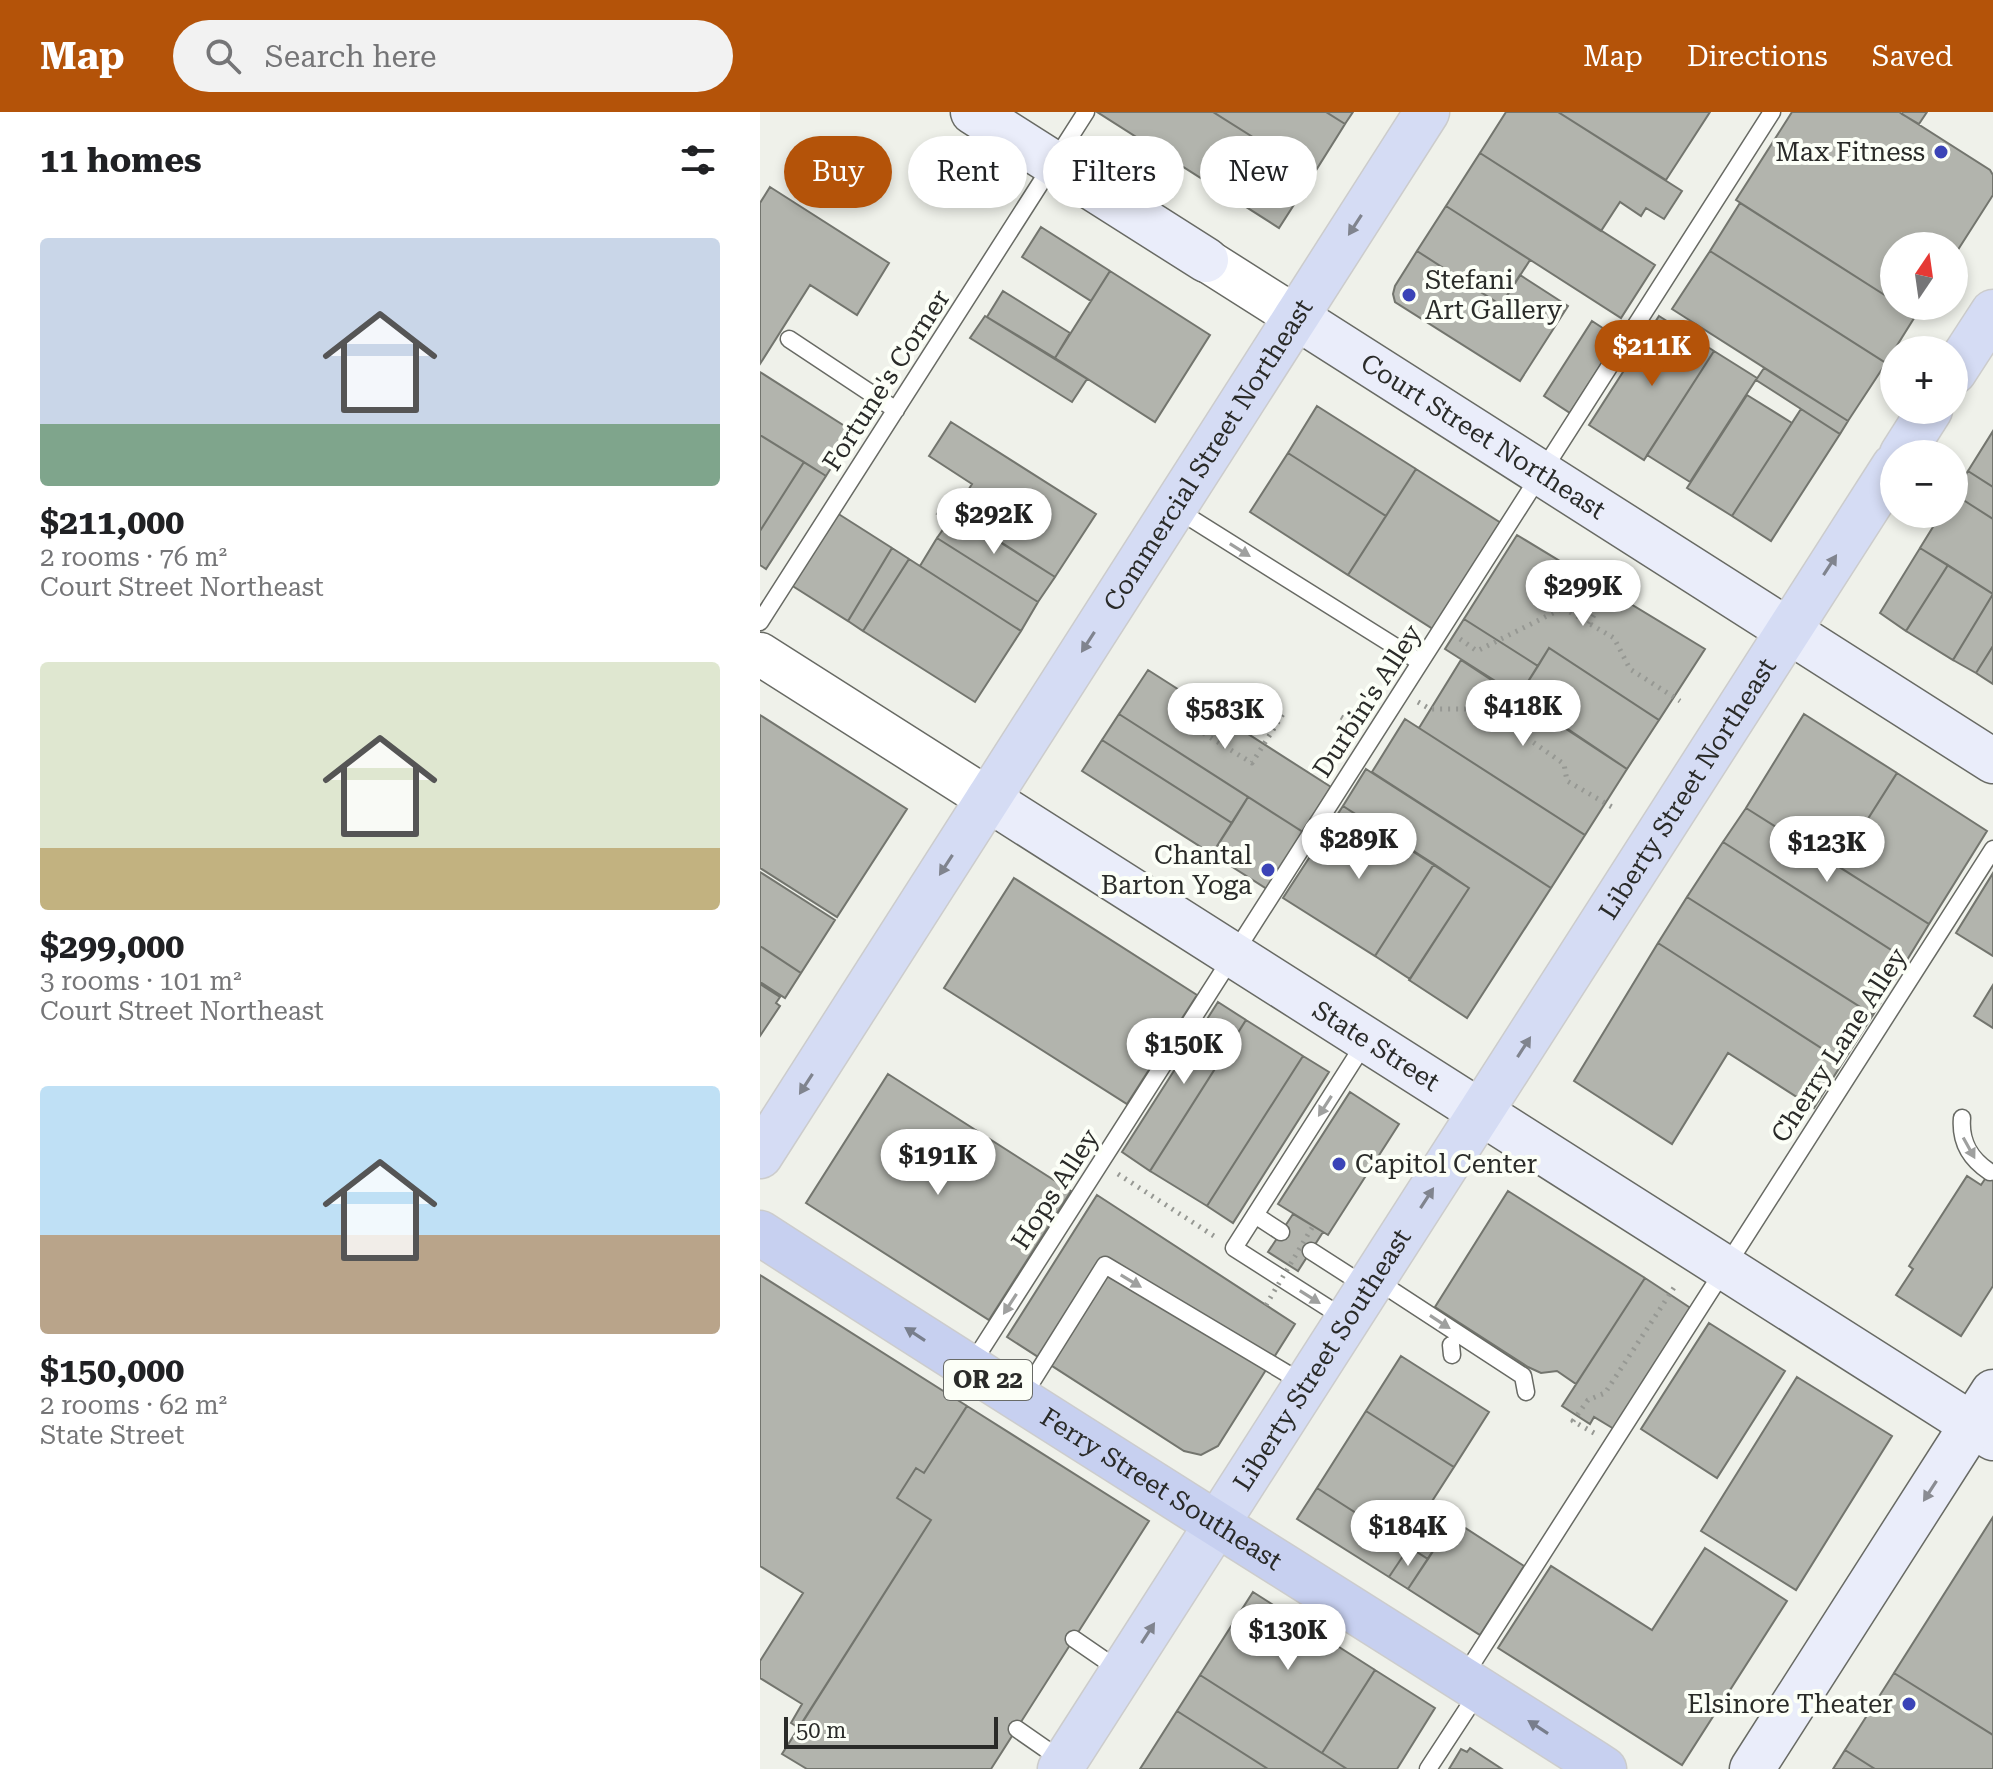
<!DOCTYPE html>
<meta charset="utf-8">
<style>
:root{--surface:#fff;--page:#f2f2f2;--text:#202124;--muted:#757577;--accent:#b45309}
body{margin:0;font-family:"Roboto Serif",serif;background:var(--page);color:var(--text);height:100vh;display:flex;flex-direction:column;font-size:30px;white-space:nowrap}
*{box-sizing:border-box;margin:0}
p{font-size:26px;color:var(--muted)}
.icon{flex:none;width:44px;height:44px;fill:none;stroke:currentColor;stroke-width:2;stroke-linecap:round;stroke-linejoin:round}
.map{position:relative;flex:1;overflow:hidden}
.sheet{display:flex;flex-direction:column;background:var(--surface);width:760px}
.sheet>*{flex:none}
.hud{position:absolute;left:24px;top:24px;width:760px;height:72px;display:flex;gap:16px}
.needle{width:52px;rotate:13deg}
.tools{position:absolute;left:1120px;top:120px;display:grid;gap:16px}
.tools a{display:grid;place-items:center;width:88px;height:88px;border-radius:50%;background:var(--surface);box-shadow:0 4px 12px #0003;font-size:40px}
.scale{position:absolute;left:24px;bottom:20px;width:214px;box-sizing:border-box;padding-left:8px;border:4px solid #2a2b29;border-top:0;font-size:22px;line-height:28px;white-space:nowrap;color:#2a2b29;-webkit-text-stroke:6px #fcfff7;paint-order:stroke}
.price{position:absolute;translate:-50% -68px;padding:0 18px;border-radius:28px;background:#fff;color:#222;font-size:26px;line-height:52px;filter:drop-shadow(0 2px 4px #0008)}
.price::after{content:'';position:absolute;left:50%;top:48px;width:24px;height:18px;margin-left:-12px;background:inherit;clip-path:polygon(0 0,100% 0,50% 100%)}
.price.current{background:var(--accent);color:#fff}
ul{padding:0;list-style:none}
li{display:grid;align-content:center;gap:16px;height:424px;padding:0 40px}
li span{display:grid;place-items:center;height:248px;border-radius:8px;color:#555}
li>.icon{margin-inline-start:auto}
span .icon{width:144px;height:144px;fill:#fffc;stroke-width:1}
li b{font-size:34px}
h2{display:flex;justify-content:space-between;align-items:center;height:96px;padding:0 40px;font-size:34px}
.pill{padding:0 28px;border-radius:36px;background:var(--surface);box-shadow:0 4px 12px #0003;font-size:28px;line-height:72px}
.pill.current{background:var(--accent);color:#fff}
header{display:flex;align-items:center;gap:48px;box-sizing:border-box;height:112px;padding:0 40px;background:var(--accent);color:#fff}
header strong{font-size:38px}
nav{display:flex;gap:44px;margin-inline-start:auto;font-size:28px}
.search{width:560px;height:72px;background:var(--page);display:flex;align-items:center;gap:20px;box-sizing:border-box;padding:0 28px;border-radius:44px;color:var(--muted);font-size:30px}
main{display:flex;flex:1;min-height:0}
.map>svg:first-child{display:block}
.building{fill:#b2b4ad;stroke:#73756e;stroke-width:2}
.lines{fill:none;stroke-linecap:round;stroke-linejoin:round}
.service-casing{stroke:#686a64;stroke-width:19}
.tertiary-casing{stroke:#686a64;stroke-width:45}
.secondary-casing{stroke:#686a64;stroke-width:47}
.primary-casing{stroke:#ccc;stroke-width:47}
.trunk-casing{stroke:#ccc;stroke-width:47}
.path{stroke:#969893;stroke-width:5;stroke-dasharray:2 6;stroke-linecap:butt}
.service{stroke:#fff;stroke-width:16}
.tertiary{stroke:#fff;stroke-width:42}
.secondary{stroke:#eaedfa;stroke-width:44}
.primary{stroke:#d5dcf4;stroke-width:44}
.trunk{stroke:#c7d0f0;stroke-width:44}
.path-bridge{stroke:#969893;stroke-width:5;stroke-dasharray:2 6;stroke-linecap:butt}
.oneway{fill:#80848e}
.oneway2{fill:#9fa09f}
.oneway3{fill:#787e8c}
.oneway4{fill:#8a8c92}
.poi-dot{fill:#3b44b7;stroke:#fcfff7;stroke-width:3}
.labels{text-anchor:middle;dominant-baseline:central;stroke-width:8;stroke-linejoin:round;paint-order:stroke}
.shield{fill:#fcfff7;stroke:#696b67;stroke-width:2}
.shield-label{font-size:24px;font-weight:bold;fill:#2a2b29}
.poi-label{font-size:26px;fill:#2a2b29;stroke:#fcfff7;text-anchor:end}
.street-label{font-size:26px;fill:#2a2b29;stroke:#fcfff7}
</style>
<header>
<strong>Map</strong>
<div class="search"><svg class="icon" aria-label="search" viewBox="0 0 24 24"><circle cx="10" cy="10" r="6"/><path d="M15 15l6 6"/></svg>Search here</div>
<nav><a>Map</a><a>Directions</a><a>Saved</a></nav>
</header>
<main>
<section class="sheet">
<h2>11 homes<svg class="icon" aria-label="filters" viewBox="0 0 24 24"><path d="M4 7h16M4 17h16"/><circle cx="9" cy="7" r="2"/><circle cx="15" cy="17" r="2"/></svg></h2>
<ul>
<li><span style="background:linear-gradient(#c9d6e8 75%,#7fa58c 0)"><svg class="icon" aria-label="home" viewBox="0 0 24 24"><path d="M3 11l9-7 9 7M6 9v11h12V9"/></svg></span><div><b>$211,000</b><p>2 rooms · 76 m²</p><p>Court Street Northeast</p></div></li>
<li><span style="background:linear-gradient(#dfe7d0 75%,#c2b280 0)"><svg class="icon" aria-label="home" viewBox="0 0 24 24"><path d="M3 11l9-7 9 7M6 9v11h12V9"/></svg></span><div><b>$299,000</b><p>3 rooms · 101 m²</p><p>Court Street Northeast</p></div></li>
<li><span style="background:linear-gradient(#bfe0f5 60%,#b9a48a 0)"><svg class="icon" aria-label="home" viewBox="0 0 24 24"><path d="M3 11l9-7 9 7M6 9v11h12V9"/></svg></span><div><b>$150,000</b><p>2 rooms · 62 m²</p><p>State Street</p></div></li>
</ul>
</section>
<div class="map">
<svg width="1233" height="1657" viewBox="0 0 1233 1657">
<rect width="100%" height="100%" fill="#eff1ea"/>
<!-- building -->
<path class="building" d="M337 0H453L553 63 519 116Z
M453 0H566L585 12 553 63Z
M566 0H593L585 12Z
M746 0H798L922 79 904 107 886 96 881 104 860 90 841 119 720 41Z
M798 0H950L906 68Z
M798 0H950L906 68Z
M1032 0H1139L1230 58 1233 63V83L1194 144V134H1134V189L976 88Z
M1143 0H1167L1159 12 1142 2Z
M720 41 895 153 861 206 686 94Z
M10 75 129 151 97 203 50 173 0 252V91Z
M980 91 1134 189V194H1143L1156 203 1126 251 950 139Z
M686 94 770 148 741 193 657 139Z
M281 115 350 159 331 189 262 145Z
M657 139 741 193 760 163 808 194 760 269 635 190 633 182 635 174Z
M950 139 1126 251 1088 309 912 197Z
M350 159 450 223 395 310 295 246Z
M243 179 310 221 295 246 227 205Z
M1143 194H1162L1156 203Z
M225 204 327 267 312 290 210 226Z
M899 204 954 239 884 348 829 313Z
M832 209 858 226 810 301 784 284Z
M954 239 997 266 930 370 887 343Z
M1004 256 1088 309 1080 322 996 268Z
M0 260 94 320 66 364 0 323Z
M987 283 1032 311 972 404 927 376Z
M557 294 656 357 626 404 528 341Z
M1041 297 1080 322 1011 429 972 404Z
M191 310 336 402 295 465 194 401 212 372 169 344Z
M1233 319V375L1208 359Z
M0 323 44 350 0 419Z
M528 341 626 404 588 463 490 400Z
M44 350 66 364 6 457 0 453V419Z
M656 357 741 411 673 517 588 463Z
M1208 359 1233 375V407L1194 382Z
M1194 382 1233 407V482L1160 436 1181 402H1194Z
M183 393 295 465 278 490 177 426 189 409 177 402Z
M77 401 132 436 88 509 31 473Z
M757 423 945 537 899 608 789 536 778 554 704 507Z
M177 426 278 490 261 519 160 454Z
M132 436 149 447 103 519 88 509Z
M1160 436 1188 453 1146 519 1120 501Z
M149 447 261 519 215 590 103 519Z
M1188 453 1233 482 1193 548 1146 519Z
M1233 482V534L1216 561 1193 548Z
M704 507 778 554 759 584 685 537Z
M1233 534V572L1216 561Z
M789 536 899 608 867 657 759 584Z
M701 548 867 657 825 723 659 616Z
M388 558 571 675 543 720 359 602Z
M359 602 488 685 472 711 342 628Z
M1044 602 1137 661 1078 754 986 696Z
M0 603 147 697 77 805 0 756Z
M645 607 825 723 791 776 612 660Z
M342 628 472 711 452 742 322 659Z
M606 657 791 776 707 906 649 868 709 776 583 694Z
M1137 661 1227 719 1169 812 1078 754Z
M488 685 543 720 507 777 452 742Z
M583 694 674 752 615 844 523 786Z
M986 696 1169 812 1147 848 963 730Z
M963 730 1147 848 1113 903 927 785Z
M674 752 709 776 650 867 615 844Z
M0 760 75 808 41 861 0 834Z
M1233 761V844L1196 821Z
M254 766 437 883 367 992 184 876Z
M927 785 1113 903 1083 950 898 831Z
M898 831 1083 950 1054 996 968 941 912 1032 814 969Z
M0 834 41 861 25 886 0 870Z
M0 872 20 885 16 891 20 894 0 924Z
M1233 873V916L1214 904Z
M458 890 486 908 390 1059 362 1040Z
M486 908 543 944 447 1094 390 1059Z
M543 944 569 960 473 1111 447 1094Z
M128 962 311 1079 229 1208 46 1091Z
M590 980 639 1012 568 1123 518 1092Z
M1233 1055V1174L1201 1224 1136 1183 1153 1157 1149 1154 1207 1064 1221 1073Z
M748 1079 885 1166 816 1272 797 1259 781 1261 768 1255 675 1195Z
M337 1083 535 1212 458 1334 441 1343 424 1339 247 1225Z
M533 1102 563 1120 538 1159 508 1140Z
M0 1163 207 1294 164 1361 156 1356 137 1386 171 1408 39 1616 31 1611 42 1592 0 1566V1549L43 1481 0 1454Z
M885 1166 932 1197 854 1317 834 1305 830 1312 802 1294Z
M949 1211 1025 1259 957 1366 881 1317Z
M641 1244 729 1300 694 1355 606 1299Z
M1037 1265 1132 1324 1036 1478 941 1419Z
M207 1294 389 1409 231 1657H47L22 1642 171 1408 137 1386 156 1356 164 1361Z
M606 1299 694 1355 669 1394 693 1408 668 1447 557 1376Z
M557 1376 649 1435 629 1465 537 1407Z
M1233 1405V1623L1134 1561Z
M693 1408 764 1454 720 1523 648 1477Z
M649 1435 668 1447 648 1477 629 1465Z
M945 1436 1027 1489 922 1653 738 1536 791 1454 892 1518Z
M493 1480 615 1558 562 1641 440 1563Z
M615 1558 675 1596 637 1657H587L562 1641Z
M1134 1561 1233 1623V1657H1115L1085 1638Z
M440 1563 562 1641 587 1657H508L417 1599Z
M417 1599 508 1657H380Z
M710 1636 742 1657H689L701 1637 707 1640Z
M1085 1638 1115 1657H1073Z"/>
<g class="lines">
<!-- service casing -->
<g class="service-casing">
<path id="service" d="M29 227 136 298
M416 397 660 550
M0 510 326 0
M1202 1006C1200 1030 1210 1047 1230 1060
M495 1103 521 1120
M551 1139 607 1175
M616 1168 763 1264 766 1280
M584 1206 474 1136 606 929
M691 1233 692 1243
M210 1255 1012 0
M261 1287 345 1153 543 1271
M314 1527 362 1560
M703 1566 1233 737
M257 1617 303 1649
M668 1657 719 1579"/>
</g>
<!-- tertiary casing -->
<g class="tertiary-casing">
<path id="tertiary" d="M446 148 536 205
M0 542 228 687"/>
</g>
<!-- secondary casing -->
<g class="secondary-casing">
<g id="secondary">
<path d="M213 0 446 148"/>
<path id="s1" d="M536 205 1233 649"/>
<path id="s2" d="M228 687 1233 1326"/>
<path d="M992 1657 1233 1280"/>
</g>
</g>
<!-- primary casing -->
<g class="primary-casing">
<g id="primary">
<path d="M1194 260 1233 200"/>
<path d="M1142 342 1170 298"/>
<path id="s3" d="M0 1044 667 0"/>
<path id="s4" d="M300 1657 1134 354"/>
</g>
</g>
<!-- trunk casing -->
<g class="trunk-casing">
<g id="trunk">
<path id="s5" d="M0 1121C280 1302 563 1478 844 1657"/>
</g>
</g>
<!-- path -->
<path class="path" d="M803 496 854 526 870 557 920 589
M829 512 848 478
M700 527 717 539 803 496 822 462
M658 590 670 597H726L804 652 807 669 852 695
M581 605 598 615
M430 613 492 651 523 602
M358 1062 457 1126
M834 1321 813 1309 828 1288 845 1281 915 1174"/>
<!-- service -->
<use href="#service" class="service"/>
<!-- tertiary -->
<use href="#tertiary" class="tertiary"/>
<!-- secondary -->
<use href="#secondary" class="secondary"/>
<!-- primary -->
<use href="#primary" class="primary"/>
<!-- trunk -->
<use href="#trunk" class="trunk"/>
<!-- path-bridge -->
<path class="path-bridge" d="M506 1193 553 1114"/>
</g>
<!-- one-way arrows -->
<defs><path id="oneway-solid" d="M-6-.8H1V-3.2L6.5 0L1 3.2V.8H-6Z" transform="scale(2)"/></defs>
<g class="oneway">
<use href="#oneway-solid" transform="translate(595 113) rotate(123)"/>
<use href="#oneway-solid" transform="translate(1070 453) rotate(-57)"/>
<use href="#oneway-solid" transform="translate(328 530) rotate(123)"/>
<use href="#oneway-solid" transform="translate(186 753) rotate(123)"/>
<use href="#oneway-solid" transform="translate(764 935) rotate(-57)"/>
<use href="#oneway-solid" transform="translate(46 972) rotate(123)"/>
<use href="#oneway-solid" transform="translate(667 1086) rotate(-57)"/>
<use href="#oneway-solid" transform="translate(388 1521) rotate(-57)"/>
</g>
<g class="oneway2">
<use href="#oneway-solid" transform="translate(480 438) rotate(32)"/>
<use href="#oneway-solid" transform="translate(565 994) rotate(123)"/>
<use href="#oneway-solid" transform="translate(1209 1036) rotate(61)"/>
<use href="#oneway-solid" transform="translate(371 1169) rotate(31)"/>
<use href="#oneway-solid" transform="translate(550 1185) rotate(32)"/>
<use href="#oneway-solid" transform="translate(250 1192) rotate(123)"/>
<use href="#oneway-solid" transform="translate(680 1210) rotate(33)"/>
</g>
<g class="oneway3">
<use href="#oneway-solid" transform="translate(155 1222) rotate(-147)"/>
<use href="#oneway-solid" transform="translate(778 1615) rotate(-147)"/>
</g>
<use class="oneway4" href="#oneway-solid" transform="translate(1170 1379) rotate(123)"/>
<!-- markers -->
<g class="poi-dot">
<circle cx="1181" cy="40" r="8"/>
<circle cx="649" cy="183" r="8"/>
<circle cx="508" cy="758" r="8"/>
<circle cx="579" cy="1052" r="8"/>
<circle cx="1149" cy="1592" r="8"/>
</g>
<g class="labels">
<!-- shield labels -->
<rect class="shield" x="184" y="1248" width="88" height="40" rx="6"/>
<g class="shield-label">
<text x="228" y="1268">OR 22</text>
</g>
<!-- poi labels -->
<g class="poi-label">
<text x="1165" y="40">Max Fitness</text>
<text x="665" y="168" text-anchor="start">Stefani<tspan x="665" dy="30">Art Gallery</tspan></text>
<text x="492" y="743">Chantal<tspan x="492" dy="30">Barton Yoga</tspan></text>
<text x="595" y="1052" text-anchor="start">Capitol Center</text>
<text x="1133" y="1592">Elsinore Theater</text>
</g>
<!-- street labels -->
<g class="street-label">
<text transform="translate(126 268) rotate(-57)">Fortune's Corner</text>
<text stroke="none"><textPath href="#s1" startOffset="222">Court Street Northeast</textPath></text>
<text stroke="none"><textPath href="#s3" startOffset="832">Commercial Street Northeast</textPath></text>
<text transform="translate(607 589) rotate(-57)">Durbin's Alley</text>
<text stroke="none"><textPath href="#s4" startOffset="1164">Liberty Street Northeast</textPath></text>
<text transform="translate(1079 933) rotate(-57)">Cherry Lane Alley</text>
<text stroke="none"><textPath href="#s2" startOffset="460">State Street</textPath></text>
<text transform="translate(295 1077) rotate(-57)">Hops Alley</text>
<text stroke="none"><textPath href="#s4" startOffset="486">Liberty Street Southeast</textPath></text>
<text stroke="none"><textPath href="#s5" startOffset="476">Ferry Street Southeast</textPath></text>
</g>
</g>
</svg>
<div class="tools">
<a><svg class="needle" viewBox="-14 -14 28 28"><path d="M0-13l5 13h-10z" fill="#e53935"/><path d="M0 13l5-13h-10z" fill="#757577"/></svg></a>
<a>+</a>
<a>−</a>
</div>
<div class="scale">50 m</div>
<b class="price current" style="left:892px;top:276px">$211K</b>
<b class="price" style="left:234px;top:444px">$292K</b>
<b class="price" style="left:823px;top:516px">$299K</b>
<b class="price" style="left:763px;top:636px">$418K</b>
<b class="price" style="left:465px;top:639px">$583K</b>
<b class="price" style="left:599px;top:769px">$289K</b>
<b class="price" style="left:1067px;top:772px">$123K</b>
<b class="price" style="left:424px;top:974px">$150K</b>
<b class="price" style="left:178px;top:1085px">$191K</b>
<b class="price" style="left:648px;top:1456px">$184K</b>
<b class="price" style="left:528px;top:1560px">$130K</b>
<div class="hud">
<a class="pill current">Buy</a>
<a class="pill">Rent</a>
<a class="pill">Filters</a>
<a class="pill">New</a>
</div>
</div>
</main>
